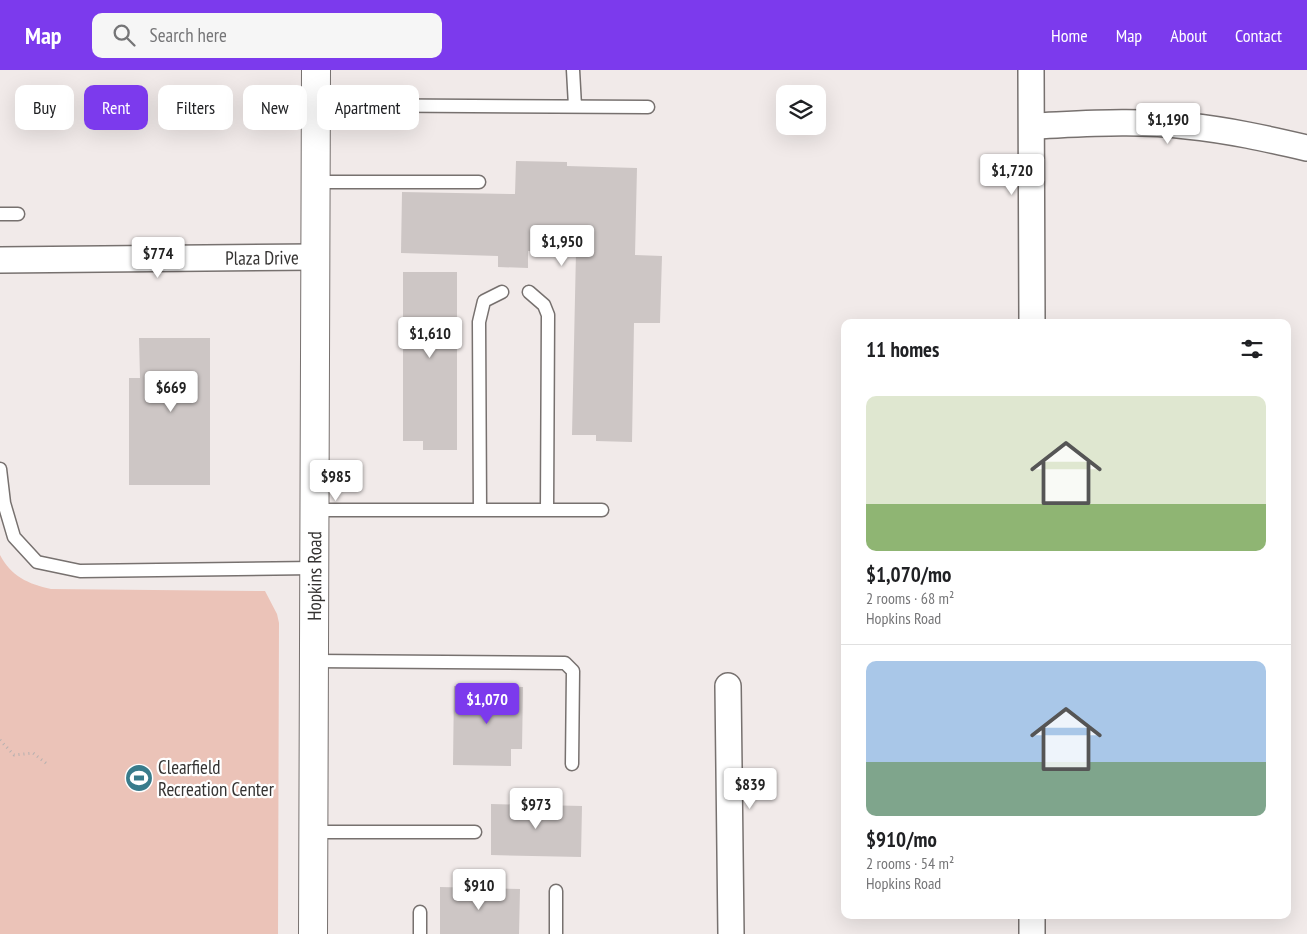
<!DOCTYPE html>
<meta charset="utf-8">
<style>
:root{--surface:#fff;--page:#f6f6f6;--text:#202124;--muted:#757577;--line:#e0e0e0;--accent:#7c3aed}
body{margin:0;font-family:"PT Sans Narrow",sans-serif;background:var(--page);color:var(--text);height:100vh;display:flex;flex-direction:column;font-size:19px;white-space:nowrap}
*{box-sizing:border-box;margin:0}
p{font-size:16px;color:var(--muted)}
.icon{flex:none;width:28px;height:28px;fill:none;stroke:currentColor;stroke-width:2;stroke-linecap:round;stroke-linejoin:round}
.map{position:relative;flex:1;overflow:hidden}
.panel{position:absolute;left:841px;top:249px;width:450px;height:600px;display:flex;flex-direction:column;background:var(--surface);border-radius:10px;box-shadow:0 5px 20px #0002}
.panel>*{flex:none}
.hud{position:absolute;left:15px;top:15px;width:475px;height:45px;display:flex;gap:10px}
.fabs{position:absolute;left:776px;top:15px;display:grid;gap:10px}
.fabs a{display:grid;place-items:center;width:50px;height:50px;border-radius:10px;background:var(--surface);box-shadow:0 5px 20px #0002;font-size:25px}
.price{position:absolute;translate:-50% -42px;padding:0 11px;border-radius:5px;background:#fff;color:#222;font-size:16px;line-height:32px;filter:drop-shadow(0 1px 2px #0008)}
.price::after{content:'';position:absolute;left:50%;top:30px;width:15px;height:11px;margin-left:-8px;background:inherit;clip-path:polygon(0 0,100% 0,50% 100%)}
.price.current{background:var(--accent);color:#fff}
ul{padding:0;list-style:none}
li{display:grid;align-content:center;gap:10px;height:265px;padding:0 25px}
li+li{border-top:1px solid var(--line)}
li span{display:grid;place-items:center;height:155px;border-radius:10px;color:#555}
li>.icon{margin-inline-start:auto}
span .icon{width:90px;height:90px;fill:#fffc;stroke-width:1}
li b{font-size:21px}
h2{display:flex;justify-content:space-between;align-items:center;height:60px;padding:0 25px;font-size:21px}
.chip{padding:0 18px;border-radius:10px;background:var(--surface);box-shadow:0 5px 20px #0002;font-size:18px;line-height:45px}
.chip.current{background:var(--accent);color:#fff}
header{display:flex;align-items:center;gap:30px;box-sizing:border-box;height:70px;padding:0 25px;background:var(--accent);color:#fff}
header strong{font-size:24px}
nav{display:flex;gap:28px;margin-inline-start:auto;font-size:18px}
.search{width:350px;height:45px;background:var(--page);display:flex;align-items:center;gap:12px;box-sizing:border-box;padding:0 18px;border-radius:10px;color:var(--muted);font-size:19px}
.map>svg:first-child{display:block}
.green{fill:#ebc3b8}
.building{fill:#cdc6c5}
.lines{fill:none;stroke-linecap:round;stroke-linejoin:round}
.service-casing{stroke:#77716f;stroke-width:15}
.minor-casing{stroke:#77716f;stroke-width:28}
.tertiary-casing{stroke:#77716f;stroke-width:30}
.path{stroke:#b5b0af;stroke-width:3;stroke-dasharray:1 4;stroke-linecap:butt}
.service{stroke:#fff;stroke-width:12}
.minor{stroke:#fff;stroke-width:25}
.tertiary{stroke:#fff;stroke-width:28}
.labels{text-anchor:middle;dominant-baseline:central;stroke-width:4.5;stroke-linejoin:round;paint-order:stroke}
.street-label{font-size:19px;fill:#353332;stroke:#fff}
.poi-label{font-size:19px;fill:#353332;stroke:#fff;text-anchor:start}
</style>
<header>
<strong>Map</strong>
<div class="search"><svg class="icon" aria-label="search" viewBox="0 0 24 24"><circle cx="10" cy="10" r="6"/><path d="M15 15l6 6"/></svg>Search here</div>
<nav><a>Home</a><a>Map</a><a>About</a><a>Contact</a></nav>
</header>
<div class="map">
<svg width="1307" height="864" viewBox="0 0 1307 864">
<rect width="100%" height="100%" fill="#f1eae9"/>
<!-- green -->
<path class="green" d="M0 485C11 506 28 514 51 519L265 521 277 544 279 553 278 864H0Z"/>
<!-- building -->
<path class="building" d="M516 91 567 92V96L637 98 635 185 662 186 660 253H634L632 372 596 371V365H572L576 182 528 181V198L498 197V186L401 183 402 122 515 124Z
M403 202H457V380H423V371H403Z
M139 268H210V415H129V308H140Z
M454 616 523 617 522 679H511V696L453 695Z
M491 734 582 736 581 787 491 785Z
M440 817 520 819 519 864H440Z"/>
<g class="lines">
<!-- service casing -->
<g class="service-casing">
<path id="service" d="M573 0 575 36
M316 35 648 37
M316 112H479
M0 144H18
M529 222 544 235 548 245 547 440
M0 399 4 433 14 467 37 492 80 501 315 498
M315 440H602
M480 440 479 252 484 231 502 222
M314 591 565 593 573 601 572 694
M314 762H475
M556 821V864
M420 842V864"/>
</g>
<!-- minor casing -->
<g class="minor-casing">
<g id="minor">
<path d="M1031 0 1032 252"/>
<path d="M1032 56C1083 54 1136 50 1187 56 1228 60 1268 69 1307 78"/>
<path id="s1" d="M0 190 316 187"/>
<path d="M728 616 731 864"/>
<path d="M1032 845V864"/>
</g>
</g>
<!-- tertiary casing -->
<g class="tertiary-casing">
<g id="tertiary">
<path id="s2" d="M313 864 316 0"/>
</g>
</g>
<!-- path -->
<path class="path" d="M0 670 14 685 33 683 47 694"/>
<!-- service -->
<use href="#service" class="service"/>
<!-- minor -->
<use href="#minor" class="minor"/>
<!-- tertiary -->
<use href="#tertiary" class="tertiary"/>
</g>
<!-- icons -->
<defs>
<g id="stadium-disc" transform="scale(1.4375)"><circle r="9.5" fill="#387b8b" stroke="#fff"/><path d="M0-5a6.5 5 0 1 0 0 10a6.5 5 0 1 0 0-10ZM-3.5-1.8h7v3.6h-7Z" fill="#fff"/></g>
</defs>
<g fill-rule="evenodd">
<use href="#stadium-disc" x="139" y="708"/>
</g>
<g class="labels">
<!-- street labels -->
<g class="street-label">
<text stroke="none"><textPath href="#s1" startOffset="262">Plaza Drive</textPath></text>
<text stroke="none"><textPath href="#s2" startOffset="358">Hopkins Road</textPath></text>
</g>
<!-- poi labels -->
<g class="poi-label">
<text x="158" y="697">Clearfield<tspan x="158" dy="22">Recreation Center</tspan></text>
</g>
</g>
</svg>
<div class="fabs">
<a><svg class="icon" aria-label="layers" viewBox="0 0 24 24"><path d="M12 4l9 5-9 5-9-5zM3 14l9 5 9-5"/></svg></a>
</div>
<b class="price" style="left:1168px;top:75px">$1,190</b>
<b class="price" style="left:1012px;top:126px">$1,720</b>
<b class="price" style="left:562px;top:197px">$1,950</b>
<b class="price" style="left:158px;top:209px">$774</b>
<b class="price" style="left:430px;top:289px">$1,610</b>
<b class="price" style="left:171px;top:343px">$669</b>
<b class="price" style="left:336px;top:432px">$985</b>
<b class="price current" style="left:487px;top:655px">$1,070</b>
<b class="price" style="left:750px;top:740px">$839</b>
<b class="price" style="left:536px;top:760px">$973</b>
<b class="price" style="left:479px;top:841px">$910</b>
<div class="hud">
<a class="chip">Buy</a>
<a class="chip current">Rent</a>
<a class="chip">Filters</a>
<a class="chip">New</a>
<a class="chip">Apartment</a>
</div>
<section class="panel">
<h2>11 homes<svg class="icon" aria-label="filters" viewBox="0 0 24 24"><path d="M4 7h16M4 17h16"/><circle cx="9" cy="7" r="2"/><circle cx="15" cy="17" r="2"/></svg></h2>
<ul>
<li><span style="background:linear-gradient(#dfe7d0 70%,#8fb573 0)"><svg class="icon" aria-label="home" viewBox="0 0 24 24"><path d="M3 11l9-7 9 7M6 9v11h12V9"/></svg></span><div><b>$1,070/mo</b><p>2 rooms · 68 m²</p><p>Hopkins Road</p></div></li>
<li><span style="background:linear-gradient(#a9c7e8 65%,#7fa58c 0)"><svg class="icon" aria-label="home" viewBox="0 0 24 24"><path d="M3 11l9-7 9 7M6 9v11h12V9"/></svg></span><div><b>$910/mo</b><p>2 rooms · 54 m²</p><p>Hopkins Road</p></div></li>
</ul>
</section>
</div>
